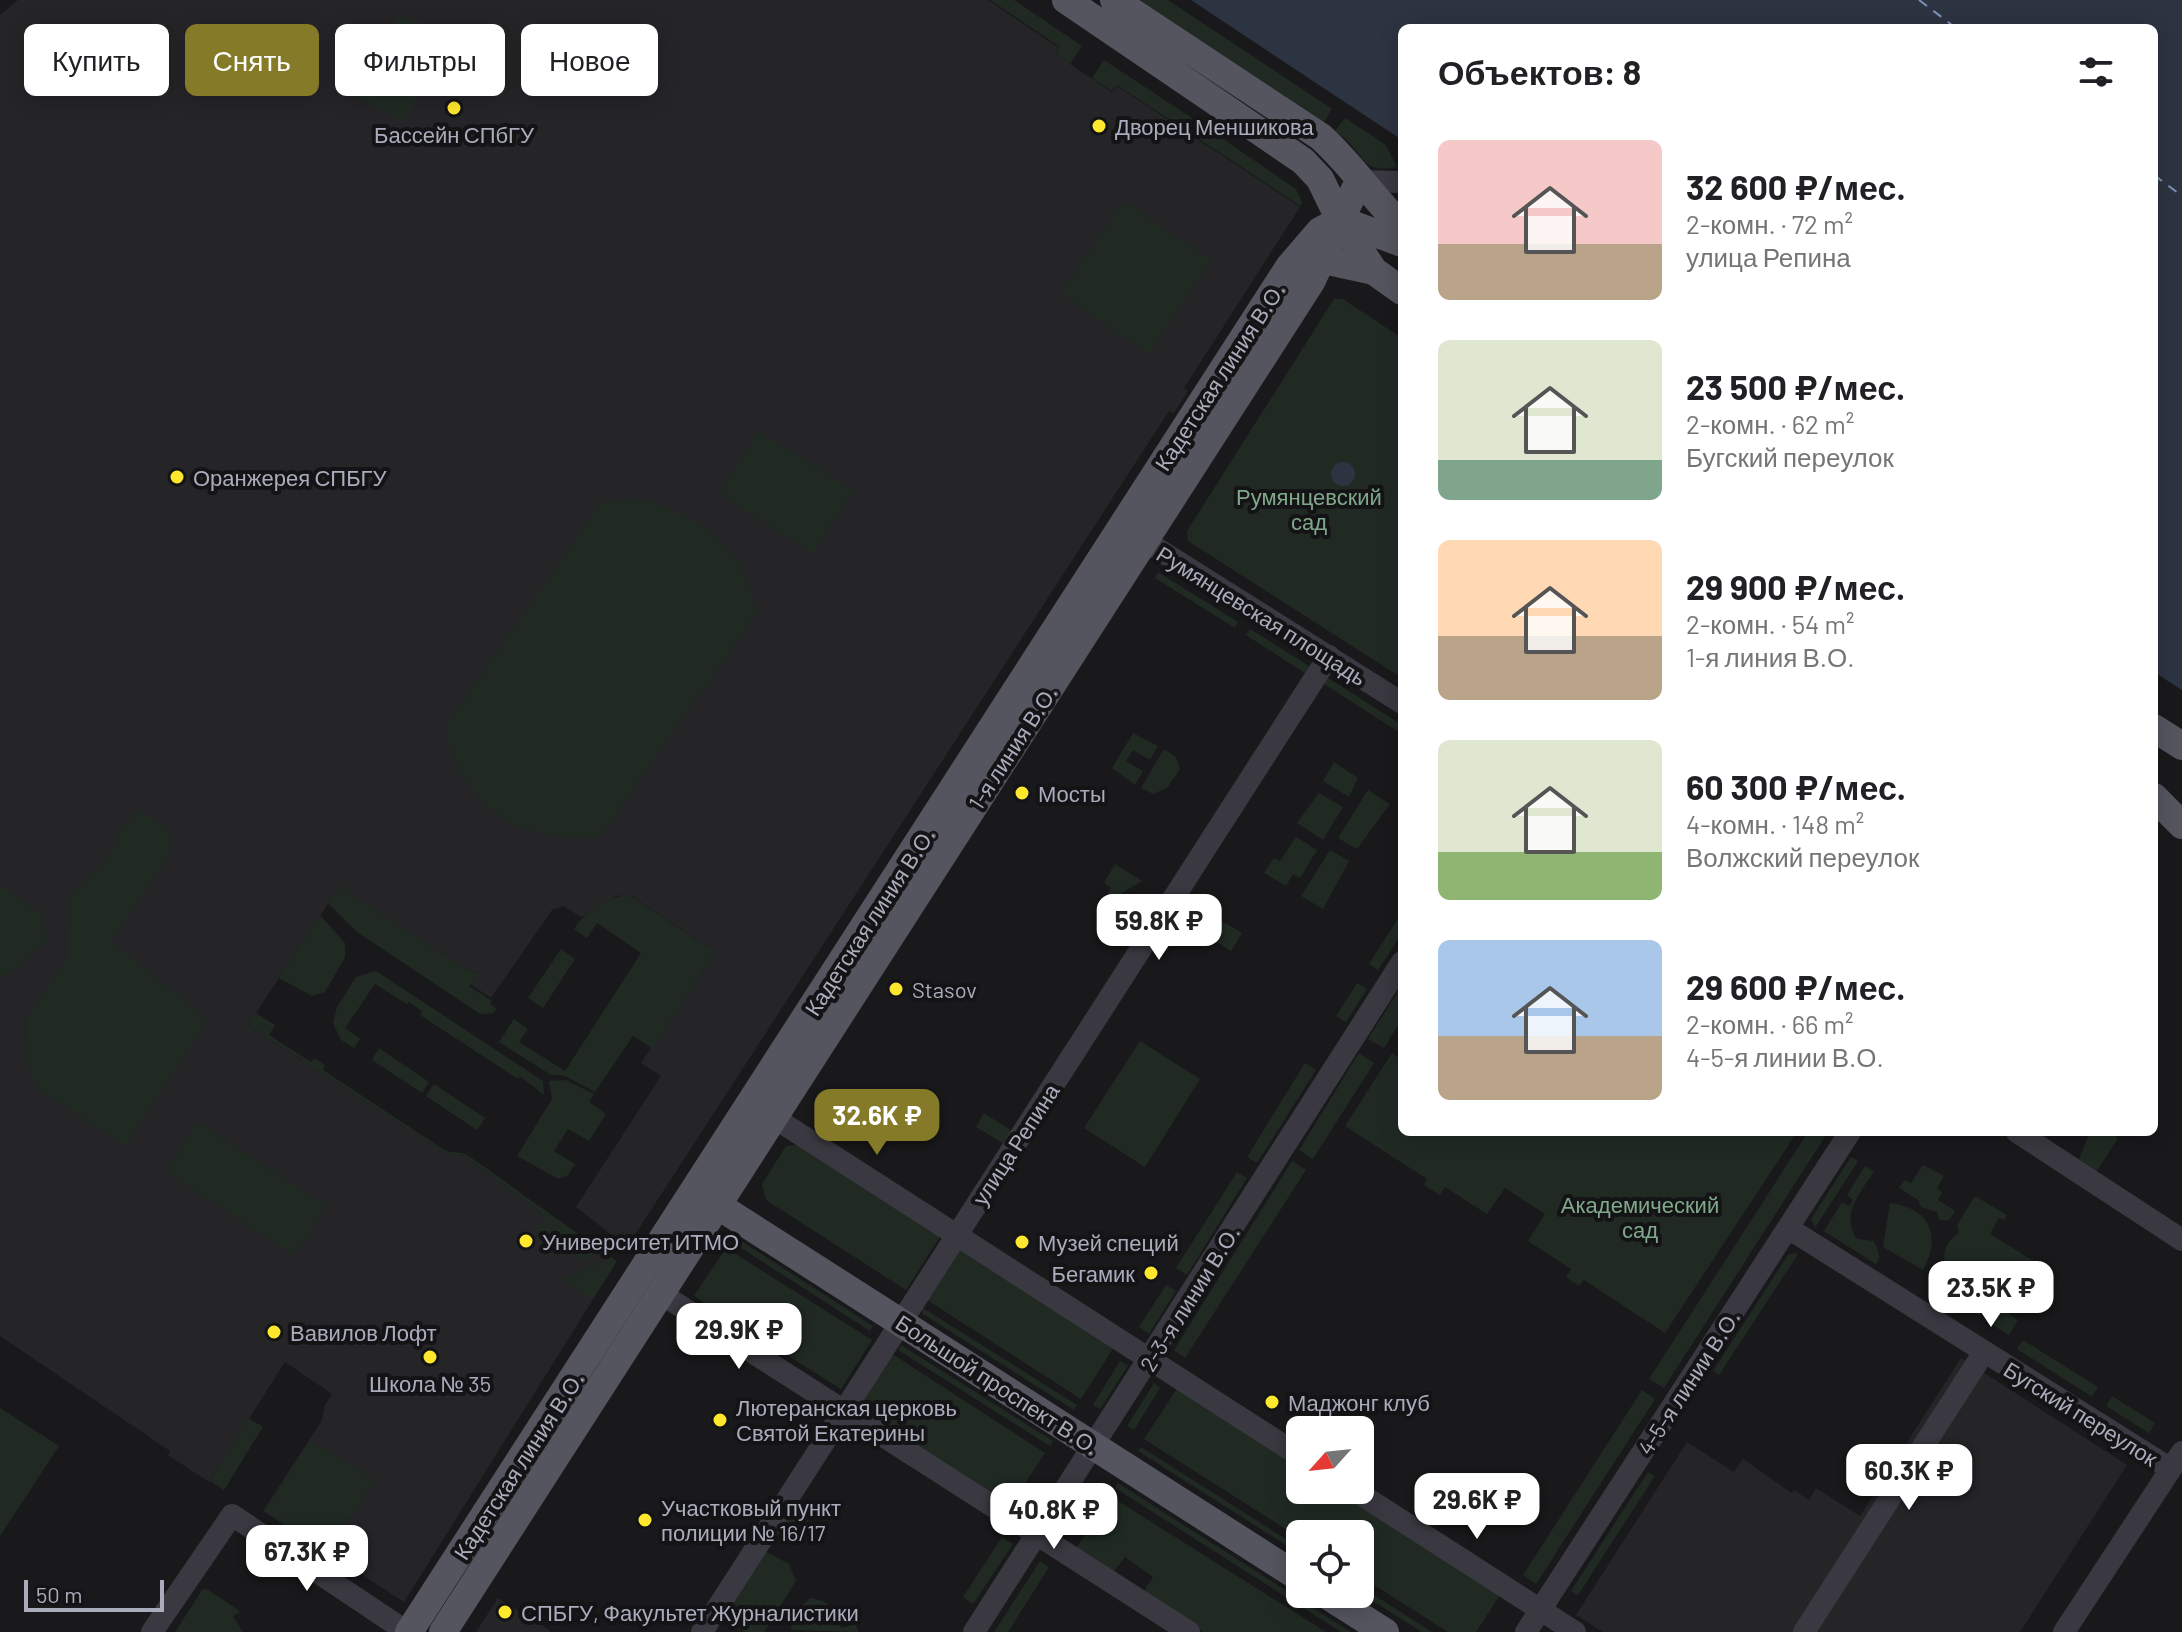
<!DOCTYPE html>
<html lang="ru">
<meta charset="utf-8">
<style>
:root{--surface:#fff;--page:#f2f2f2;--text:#202124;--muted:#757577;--accent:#847a28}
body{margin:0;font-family:Barlow,sans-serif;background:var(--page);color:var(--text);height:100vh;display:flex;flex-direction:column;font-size:30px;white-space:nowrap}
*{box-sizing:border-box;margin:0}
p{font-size:26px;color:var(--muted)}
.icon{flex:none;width:44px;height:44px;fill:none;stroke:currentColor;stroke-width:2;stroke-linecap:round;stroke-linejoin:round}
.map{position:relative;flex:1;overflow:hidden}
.details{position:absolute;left:1398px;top:24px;width:760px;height:1112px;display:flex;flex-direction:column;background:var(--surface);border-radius:12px;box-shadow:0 4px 20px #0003}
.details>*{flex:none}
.top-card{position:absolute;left:24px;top:24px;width:760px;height:72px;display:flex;gap:16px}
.needle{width:52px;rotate:243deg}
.buttons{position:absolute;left:1286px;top:1416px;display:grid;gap:16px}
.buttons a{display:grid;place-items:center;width:88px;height:88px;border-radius:12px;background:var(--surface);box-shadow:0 4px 20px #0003;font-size:40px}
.scale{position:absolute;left:24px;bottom:20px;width:140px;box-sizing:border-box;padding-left:8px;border:4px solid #aaacbc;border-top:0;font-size:22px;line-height:28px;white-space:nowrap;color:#aaacbc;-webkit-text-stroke:6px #141416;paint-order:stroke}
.price{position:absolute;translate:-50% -68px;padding:0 18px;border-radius:16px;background:#fff;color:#222;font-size:26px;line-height:52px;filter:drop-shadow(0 2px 4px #0008)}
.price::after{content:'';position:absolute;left:50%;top:48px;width:24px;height:18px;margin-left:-12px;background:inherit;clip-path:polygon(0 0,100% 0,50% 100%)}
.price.active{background:var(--accent);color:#fff}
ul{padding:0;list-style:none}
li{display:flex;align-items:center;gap:24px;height:200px;padding:0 40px}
li span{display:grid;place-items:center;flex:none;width:224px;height:160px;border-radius:12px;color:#555}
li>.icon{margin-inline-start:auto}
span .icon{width:96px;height:96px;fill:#fffc;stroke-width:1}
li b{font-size:34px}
h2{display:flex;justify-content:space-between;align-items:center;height:96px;padding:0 40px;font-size:34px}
.tag{padding:0 28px;border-radius:12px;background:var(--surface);box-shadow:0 4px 20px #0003;font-size:28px;line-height:72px}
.tag.active{background:var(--accent);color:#fff}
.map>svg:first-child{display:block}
.built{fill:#252528}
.green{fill:#202a23}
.water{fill:#2d3441}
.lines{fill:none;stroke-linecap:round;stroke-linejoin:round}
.ferry{stroke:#7f91b9;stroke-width:2;stroke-dasharray:10 8;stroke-linecap:butt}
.minor{stroke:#3a3941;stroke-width:22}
.major{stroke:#555560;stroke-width:28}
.poi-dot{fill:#ffe72d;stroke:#141416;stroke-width:3}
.labels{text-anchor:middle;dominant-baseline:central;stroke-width:8;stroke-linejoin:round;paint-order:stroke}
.poi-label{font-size:22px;fill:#aaacbc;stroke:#141416;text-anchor:start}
.street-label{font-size:22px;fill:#aaacbc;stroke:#141416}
.park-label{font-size:22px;fill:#80a88b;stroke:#141416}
</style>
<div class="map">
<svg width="2182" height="1632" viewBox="0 0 2182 1632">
<rect width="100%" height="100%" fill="#19191b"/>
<!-- built -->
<path class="built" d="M18 0H988L1059 48 1055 54 1112 92 1117 86 1300 207 1184 388 1188 391 1174 413 1169 411 627 1247 576 1207 661 1076 641 1063 715 952 630 895 616 896 581 917 563 906 552 910 491 998 470 984 477 972 464 968 348 893 341 884 248 1025 445 1153 465 1156 545 1216 547 1214 617 1261 404 1602 263 1511 322 1420 325 1405 332 1394 285 1362 209 1482 168 1455 170 1451 0 1336V15Z
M1961 1358 2127 1465 2020 1632H1603L1576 1615 1687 1442 1734 1472 1743 1459 1792 1493 1794 1490 1809 1500 1816 1488 1860 1516Z
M498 1598 543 1626 551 1632H476Z"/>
<!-- green -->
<path class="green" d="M990 0H1014L1082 46 1070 64 1056 54 1060 47Z
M1136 0H1168L1332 109 1323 123Z
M401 13 449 42 403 122 353 93Z
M1104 60 1192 118 1184 129 1117 85 1112 91 1092 78Z
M1345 118 1386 145 1397 167C1358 175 1367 152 1335 131Z
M1201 124 1296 189 1302 202 1300 206 1193 135Z
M1124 201 1212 261 1149 354 1061 294Z
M1334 299H1343L1402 338V678L1188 541 1187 531Z
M759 431 853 490 813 554 719 494Z
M636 499C702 514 744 544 756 614L600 837C522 845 460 807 445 727L602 501Z
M1158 572 1238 622 1235 628 1155 578Z
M1250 629 1309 666 1305 673 1246 635Z
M1328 678 1402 725V734L1324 684Z
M1133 733 1158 746 1150 760 1133 750 1126 761 1143 771 1135 785 1112 768Z
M1164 749 1176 757 1180 769 1167 788 1153 794 1141 788Z
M1334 762 1358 778 1349 797 1323 781Z
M1368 790 1390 804 1357 849 1338 838Z
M1319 793 1343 807 1323 840 1297 823Z
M139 810 170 829 168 859 111 941 208 1020 126 1146 36 1088 25 1058 28 1017 67 958 69 897 101 865 116 842 113 839Z
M1296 837 1317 850 1300 878 1293 874 1286 886 1264 873 1274 858 1280 861Z
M1330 850 1349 861 1323 909 1301 896Z
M1115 864 1142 881 1110 900 1106 897 1111 888 1104 883Z
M341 884 349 893 464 968 478 973 469 986 492 1001 490 1004 497 1009 493 1013 480 1014 357 932 328 903Z
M0 885 42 915 48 942 0 979Z
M629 895 715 952 652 1048 633 1036 595 1092 563 1075H551L499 1042 514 1019 528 1029 519 1042 565 1071 641 953 597 923 587 938 574 929C585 911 607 896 629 895Z
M1402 912V933L1378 970 1369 964Z
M320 915 345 943V957L325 992 312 996 279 978Z
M1222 921 1242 933 1231 951 1211 938Z
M561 949 575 959 543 1008 528 998Z
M376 971 543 1081 544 1095 520 1076 518 1079 420 1015 422 1011 409 1002 407 1004 375 984 345 1028 360 1039 354 1048 341 1040 333 1023 337 1007 356 977Z
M1357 983 1367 989 1346 1022 1336 1016Z
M1402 985V1019L1384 1048 1368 1039Z
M256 1013 275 1025 269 1035 311 1062 314 1058 325 1065 323 1070 446 1151 466 1154 605 1253 576 1259 535 1232 545 1216 465 1156 445 1153 248 1025Z
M1140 1041 1200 1079 1145 1167 1084 1128Z
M379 1048 429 1082 422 1093 372 1060Z
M1359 1053 1374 1063 1313 1159 1299 1150Z
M1392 1053 1402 1060V1132H1797L1665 1333 1584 1280 1579 1286 1566 1277 1571 1269 1528 1241 1545 1214 1505 1188 1487 1214 1445 1187 1440 1195 1424 1185 1427 1179 1345 1126Z
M1305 1063 1316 1070 1257 1163 1247 1157Z
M566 1080 594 1094 589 1102 606 1114 589 1141 568 1129 554 1151 575 1164 568 1175 558 1179 517 1156 552 1099 549 1081Z
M434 1084 485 1118 477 1130 426 1096Z
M984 1113 1012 1131 1004 1144 976 1127Z
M198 1122 326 1206 294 1256 166 1172Z
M1808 1132H1828L1664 1388 1649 1379Z
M2090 1132H2108L2118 1138 2097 1171 2079 1159Z
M800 1145 941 1235 906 1290 766 1200 762 1184 786 1146Z
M1851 1157 1858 1161 1815 1228 1811 1219Z
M1292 1161 1306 1170 1185 1358 1174 1350Z
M1923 1165 1944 1176 1937 1188 1942 1192 1938 1200 1955 1211 1949 1220H1940L1937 1212 1921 1207 1918 1200 1899 1188 1904 1180 1911 1183Z
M1865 1166 1874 1172C1860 1193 1840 1215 1857 1239L1874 1241 1880 1257 1876 1264 1824 1231 1842 1202 1849 1206 1853 1200 1847 1195Z
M1237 1172 1247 1178 1187 1275 1176 1268Z
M1975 1196 2007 1215 2004 1220 1999 1218 1990 1234 2040 1265 2009 1314 2018 1320 2009 1335 1988 1322 1994 1310 1987 1306 1980 1316 1951 1298 1963 1285C1943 1269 1935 1250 1959 1233L1957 1225Z
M1890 1203C1930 1208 1942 1236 1923 1270L1883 1247Z
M741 1241 873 1326 870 1331 738 1246Z
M959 1243 1116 1344 1081 1399 924 1298Z
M726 1248 872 1340 841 1389 790 1357 786 1345 757 1327 746 1330 694 1296Z
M1794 1253 1798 1254 1719 1375 1713 1371 1788 1255Z
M611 1258 617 1261 592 1300 563 1280Z
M1166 1285 1176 1291 1149 1334 1139 1327Z
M920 1306 1077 1405 1074 1410 923 1314Z
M2023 1340 2098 1387 2092 1397 2017 1349Z
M901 1345 1053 1441 1050 1446 898 1350Z
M889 1352 1045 1453 1010 1506 853 1407Z
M1120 1361 1128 1366 1100 1409 1093 1405Z
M1154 1383 1160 1388 1134 1430 1127 1426Z
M1180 1384 1300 1462V1490H1344L1502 1592 1476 1632H1448L1360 1576V1534H1300V1538L1144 1439Z
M1642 1390 1655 1399 1536 1584 1523 1575Z
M2112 1396 2155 1423 2149 1433 2106 1406Z
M0 1408 59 1446 0 1536Z
M248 1418 263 1427 224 1490 210 1481Z
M311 1440 374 1480 328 1552 265 1512Z
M1141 1447 1300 1548V1554L1138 1451Z
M1648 1472 1655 1476 1578 1595 1571 1591Z
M1118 1483 1351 1632H1341L1115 1488Z
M1110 1496 1326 1632H1203L1143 1593 1153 1577 1125 1557 1112 1574 1075 1550Z
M792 1505 811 1517 794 1542 775 1530Z
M1002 1537 1013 1544 973 1604 963 1597Z
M765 1551 789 1564 796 1581 764 1632H744L720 1617Z
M1040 1561 1049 1567 1008 1632H994Z
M1360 1586 1432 1632H1422L1360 1593Z
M207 1589 241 1612 233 1616 243 1632H175L202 1590Z
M810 1598 823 1601 852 1620 840 1623 841 1628 856 1624 858 1632 791 1630 792 1615Z"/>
<!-- water -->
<path class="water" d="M1191 0H2182V690L2154 672V28H1402V140Z
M1331 474a12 12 0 1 1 24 0a12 12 0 1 1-24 0Z"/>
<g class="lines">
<!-- ferry -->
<path class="ferry" d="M1919 0 1956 28
M2154 175 2182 196"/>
<!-- minor -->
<path class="minor" d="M1359 181 1402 182
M1134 534 1402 703
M773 1117 1300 1456
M2017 1132 2182 1240
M1788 1228 2171 1469
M660 1293 1189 1632
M1354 1490 1575 1632
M152 1632 232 1515 407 1632
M702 1632 1329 656
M974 1632 1402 962
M1526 1632 1850 1132
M1804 1632 1984 1352
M2064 1632 2182 1452"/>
<!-- major -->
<path class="major" d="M1066 0 1303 161 1320 179 1340 220 1374 271
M1114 0 1321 137C1351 164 1373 198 1402 226
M1340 220 1402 243
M1324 260 1374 271 1402 291
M2154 728 2182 746
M2154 797 2182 825
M703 1196 1300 1578
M1325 1594 1385 1632
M409 1632 1289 267 1320 231 1339 221
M443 1632 1311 282 1359 181"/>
</g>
<!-- markers -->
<g class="poi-dot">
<circle cx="454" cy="108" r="8"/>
<circle cx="1099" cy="126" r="8"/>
<circle cx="177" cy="477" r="8"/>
<circle cx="1022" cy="793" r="8"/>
<circle cx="896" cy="989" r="8"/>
<circle cx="526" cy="1241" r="8"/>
<circle cx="1022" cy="1242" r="8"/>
<circle cx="1151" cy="1273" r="8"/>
<circle cx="274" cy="1332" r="8"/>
<circle cx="430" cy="1357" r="8"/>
<circle cx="1272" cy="1402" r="8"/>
<circle cx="720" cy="1420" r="8"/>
<circle cx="645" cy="1520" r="8"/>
<circle cx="505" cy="1612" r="8"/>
</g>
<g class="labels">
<!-- poi labels -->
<g class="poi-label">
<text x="1115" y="126">Дворец Меншикова</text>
<text x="454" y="134" text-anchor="middle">Бассейн СПбГУ</text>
<text x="193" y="477">Оранжерея СПБГУ</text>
<text x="1038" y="793">Мосты</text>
<text x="912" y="989">Stasov</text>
<text x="542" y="1241">Университет ИТМО</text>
<text x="1038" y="1242">Музей специй</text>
<text x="1135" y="1273" text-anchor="end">Бегамик</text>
<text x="290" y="1332">Вавилов Лофт</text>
<text x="430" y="1383" text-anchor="middle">Школа № 35</text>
<text x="1288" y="1402">Маджонг клуб</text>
<text x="736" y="1407">Лютеранская церковь<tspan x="736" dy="25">Святой Екатерины</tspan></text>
<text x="661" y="1507">Участковый пункт<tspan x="661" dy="25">полиции № 16/17</tspan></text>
<text x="521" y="1612">СПБГУ, Факультет Журналистики</text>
</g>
<!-- street labels -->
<g class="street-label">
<text transform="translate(1219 376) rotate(-57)">Кадетская линия В.О.</text>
<text transform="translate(1262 615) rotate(32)">Румянцевская площадь</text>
<text transform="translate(1012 747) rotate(-57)">1-я линия В.О.</text>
<text transform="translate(869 921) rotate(-57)">Кадетская линия В.О.</text>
<text transform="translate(1015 1144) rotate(-57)">улица Репина</text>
<text transform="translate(1189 1298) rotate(-58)">2-3-я линии В.О.</text>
<text transform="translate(1688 1382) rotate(-57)">4-5-я линии В.О.</text>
<text transform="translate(998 1384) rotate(33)">Большой проспект В.О.</text>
<text transform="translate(2081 1413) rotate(32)">Бугский переулок</text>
<text transform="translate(518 1465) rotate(-57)">Кадетская линия В.О.</text>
</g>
<!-- park labels -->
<g class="park-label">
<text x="1309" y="496">Румянцевский<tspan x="1309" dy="25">сад</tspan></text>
<text x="1640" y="1204">Академический<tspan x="1640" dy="25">сад</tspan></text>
</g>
</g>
</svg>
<div class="buttons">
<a><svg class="needle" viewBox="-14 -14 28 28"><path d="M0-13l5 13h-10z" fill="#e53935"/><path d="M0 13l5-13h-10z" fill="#757577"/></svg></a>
<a><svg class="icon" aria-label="locate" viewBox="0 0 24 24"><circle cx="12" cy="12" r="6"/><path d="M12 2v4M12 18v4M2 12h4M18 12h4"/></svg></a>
</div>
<div class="scale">50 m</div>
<b class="price" style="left:1159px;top:962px">59.8K ₽</b>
<b class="price active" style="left:877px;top:1157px">32.6K ₽</b>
<b class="price" style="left:1991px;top:1329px">23.5K ₽</b>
<b class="price" style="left:739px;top:1371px">29.9K ₽</b>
<b class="price" style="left:1909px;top:1512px">60.3K ₽</b>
<b class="price" style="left:1477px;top:1541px">29.6K ₽</b>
<b class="price" style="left:1054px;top:1551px">40.8K ₽</b>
<b class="price" style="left:307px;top:1593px">67.3K ₽</b>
<div class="top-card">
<a class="tag">Купить</a>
<a class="tag active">Снять</a>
<a class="tag">Фильтры</a>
<a class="tag">Новое</a>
</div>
<section class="details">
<h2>Объектов: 8<svg class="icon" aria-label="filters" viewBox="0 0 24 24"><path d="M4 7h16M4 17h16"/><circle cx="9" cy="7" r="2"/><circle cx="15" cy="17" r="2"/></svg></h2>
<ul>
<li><span style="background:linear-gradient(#f6c9c9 65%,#b9a48a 0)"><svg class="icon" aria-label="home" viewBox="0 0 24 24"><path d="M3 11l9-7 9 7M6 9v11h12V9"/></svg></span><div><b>32 600 ₽/мес.</b><p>2-комн. · 72 m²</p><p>улица Репина</p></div></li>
<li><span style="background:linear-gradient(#dfe7d0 75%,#7fa58c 0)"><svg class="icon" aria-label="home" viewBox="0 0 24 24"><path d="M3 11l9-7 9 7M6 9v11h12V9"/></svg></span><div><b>23 500 ₽/мес.</b><p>2-комн. · 62 m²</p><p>Бугский переулок</p></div></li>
<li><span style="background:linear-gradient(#ffd9b3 60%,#b9a48a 0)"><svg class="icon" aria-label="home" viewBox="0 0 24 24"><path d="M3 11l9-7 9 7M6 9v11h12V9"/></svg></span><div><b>29 900 ₽/мес.</b><p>2-комн. · 54 m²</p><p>1-я линия В.О.</p></div></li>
<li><span style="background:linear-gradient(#dfe7d0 70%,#8fb573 0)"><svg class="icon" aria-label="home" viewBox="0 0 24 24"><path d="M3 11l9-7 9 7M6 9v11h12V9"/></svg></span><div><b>60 300 ₽/мес.</b><p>4-комн. · 148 m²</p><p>Волжский переулок</p></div></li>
<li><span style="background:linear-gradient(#a9c7e8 60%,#b9a48a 0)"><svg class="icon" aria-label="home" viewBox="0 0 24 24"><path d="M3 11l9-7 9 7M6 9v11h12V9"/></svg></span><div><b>29 600 ₽/мес.</b><p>2-комн. · 66 m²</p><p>4-5-я линии В.О.</p></div></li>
</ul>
</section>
</div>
